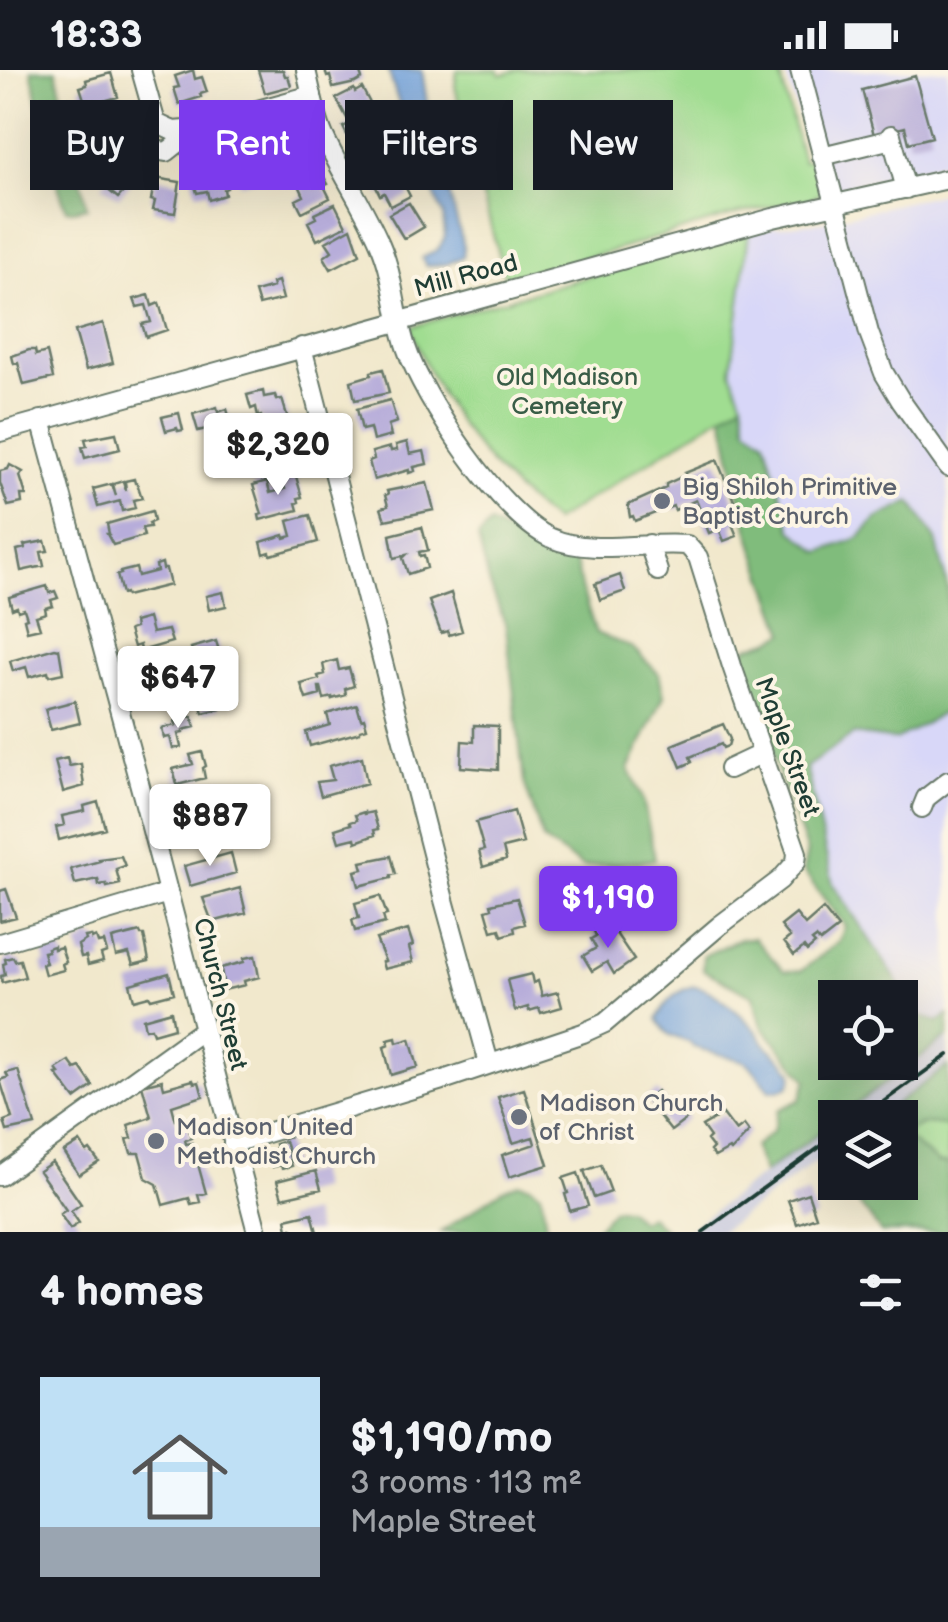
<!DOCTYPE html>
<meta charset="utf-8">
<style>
:root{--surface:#171b24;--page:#20242c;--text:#f1f3f6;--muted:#9ea1a6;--line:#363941;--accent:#7c3aed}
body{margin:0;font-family:"Balsamiq Sans",sans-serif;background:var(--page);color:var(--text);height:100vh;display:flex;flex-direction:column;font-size:38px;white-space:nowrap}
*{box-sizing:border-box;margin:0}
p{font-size:32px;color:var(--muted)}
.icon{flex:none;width:55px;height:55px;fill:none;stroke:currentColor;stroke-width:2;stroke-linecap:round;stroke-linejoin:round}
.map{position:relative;height:1162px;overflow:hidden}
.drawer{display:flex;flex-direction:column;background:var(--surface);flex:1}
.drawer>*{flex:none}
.guide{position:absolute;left:30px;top:30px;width:890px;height:90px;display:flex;gap:20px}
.controls{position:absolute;left:818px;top:910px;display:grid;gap:20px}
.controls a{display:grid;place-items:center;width:100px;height:100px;border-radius:0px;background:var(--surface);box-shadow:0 10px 40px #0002;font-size:50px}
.price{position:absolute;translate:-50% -85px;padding:0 22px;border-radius:10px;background:#fff;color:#222;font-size:32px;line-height:65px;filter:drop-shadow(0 2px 5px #0008)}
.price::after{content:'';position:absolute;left:50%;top:60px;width:30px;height:22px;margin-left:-15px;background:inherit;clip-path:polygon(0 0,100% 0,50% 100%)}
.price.selected{background:var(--accent);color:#fff}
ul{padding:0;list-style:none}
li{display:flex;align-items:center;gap:30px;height:250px;padding:0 40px}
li+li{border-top:2px solid var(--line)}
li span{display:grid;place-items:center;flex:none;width:280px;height:200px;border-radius:0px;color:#555}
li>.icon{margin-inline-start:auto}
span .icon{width:120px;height:120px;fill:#fffc;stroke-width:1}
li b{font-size:42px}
h2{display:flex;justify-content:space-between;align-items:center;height:120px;padding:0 40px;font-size:42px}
.pill{padding:0 35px;border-radius:0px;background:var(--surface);box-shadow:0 10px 40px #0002;font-size:35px;line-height:90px}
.pill.selected{background:var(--accent);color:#fff}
.status{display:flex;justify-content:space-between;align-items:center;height:70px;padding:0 50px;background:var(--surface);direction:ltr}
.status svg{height:28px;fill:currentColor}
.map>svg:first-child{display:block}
.built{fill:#d8d7f8}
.industrial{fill:#bfc2dd}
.green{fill:#a0dd91;stroke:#608d62;stroke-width:2.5}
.forest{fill:#80bc7b;stroke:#507c58;stroke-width:2.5;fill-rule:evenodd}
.water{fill:#71a0da;stroke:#486e87;stroke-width:2.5}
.building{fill:#b7adda}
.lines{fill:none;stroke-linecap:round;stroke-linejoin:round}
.minor-casing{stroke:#687969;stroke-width:22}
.minor{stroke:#fff;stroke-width:18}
.rail{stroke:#1f3d34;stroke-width:4}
.worship-dot{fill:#6b7280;stroke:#fcf5e5;stroke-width:4}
.labels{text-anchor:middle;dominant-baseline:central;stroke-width:8;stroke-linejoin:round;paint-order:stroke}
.street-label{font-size:25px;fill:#1f3d34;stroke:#fcf5e5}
.park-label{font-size:25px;fill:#395d47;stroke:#fcf5e5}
.worship-label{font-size:25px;fill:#5b616d;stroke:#fcf5e5;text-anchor:start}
</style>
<div class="status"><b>18:33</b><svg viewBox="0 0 49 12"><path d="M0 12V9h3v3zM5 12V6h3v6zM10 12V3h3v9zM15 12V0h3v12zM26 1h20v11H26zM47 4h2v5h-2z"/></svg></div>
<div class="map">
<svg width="948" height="1162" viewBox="0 0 948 1162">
<rect width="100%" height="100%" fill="#fcf5e5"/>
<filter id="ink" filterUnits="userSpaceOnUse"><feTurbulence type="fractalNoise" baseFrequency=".01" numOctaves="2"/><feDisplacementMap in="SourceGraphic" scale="20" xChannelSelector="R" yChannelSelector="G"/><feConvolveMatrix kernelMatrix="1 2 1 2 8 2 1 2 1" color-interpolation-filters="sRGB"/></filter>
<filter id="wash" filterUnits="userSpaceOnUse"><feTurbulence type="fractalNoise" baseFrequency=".0048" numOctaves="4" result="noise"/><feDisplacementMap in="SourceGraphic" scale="40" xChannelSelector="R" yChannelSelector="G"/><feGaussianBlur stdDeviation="2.25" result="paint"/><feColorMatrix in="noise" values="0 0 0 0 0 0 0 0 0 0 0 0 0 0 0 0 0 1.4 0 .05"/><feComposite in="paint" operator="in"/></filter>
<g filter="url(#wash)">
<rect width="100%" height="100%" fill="#f1e8cc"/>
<!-- built -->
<path class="built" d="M784 0H948V91L820 124 822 116Z
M948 122V520L936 470 876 449 859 468 820 482 792 460 765 370 747 357 743 332 731 302 749 161 822 152Z
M948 640V945L938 952 920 947 832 814 805 697 854 664 896 670Z"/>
<!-- industrial -->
<path class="industrial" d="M948 966V996L879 1047 839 1048Z
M835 1051V1078L720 1162H685Z"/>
<!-- green -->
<path class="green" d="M457 0H498L500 5 518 0H779L803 91 812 90 822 116 820 124 811 129 736 144 616 180 505 209 463 52 455 16Z
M749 161 731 301 743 332 554 452C488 402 439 335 410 257Z
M930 1052 948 1057V1094L938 1093 905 1067 910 1060Z"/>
<!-- forest -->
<path class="forest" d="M31 0H56L87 137 72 140 66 139 55 107Z
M743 332 747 357 765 370 792 460 820 482 859 468 876 449 911 432 936 470 948 520V640L896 670 854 664 806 697 833 814 920 946 938 952 948 945V966L839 1047 835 1048V1051L764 1103 754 1077 773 1061 778 1040 800 1030 807 1010 762 956 753 926 703 900V886L740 869 754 868 784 901H801L839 872 845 856 803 801 807 782 739 589 748 577 770 571 785 563 755 481 740 431 723 345ZM835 928H900V992H835Z
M490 454 514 466 567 480 575 488 581 518 596 563 633 578 659 604 664 626 629 699 643 729 655 790 583 797 543 770 524 712 506 556 489 512 478 468Z
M948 996V1057C932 1051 916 1052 905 1067L938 1093 948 1094V1162H881L843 1113 900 1112V1048L879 1047Z
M520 1113 531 1116 541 1123 547 1162H441L504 1119Z
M613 1139H628L640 1151 650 1146 667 1162H593Z"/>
<!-- water -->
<path class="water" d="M388 0H422L430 54 464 177 463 187 447 194 426 196 422 188 438 180 445 167 443 145 406 55Z
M694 916C712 918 742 945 755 959 760 965 764 973 770 979 779 987 787 993 793 1003 793 1018 783 1021 770 1020L749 994 744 991 693 977 690 972C670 966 668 967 657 949 665 933 676 920 694 916Z"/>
<g id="blocks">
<!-- building -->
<path class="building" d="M193 0 195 9 202 7 207 22 200 24 201 27 179 34 174 18 179 17 175 6Z
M258 0H283L285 6H288L291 16 265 23Z
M325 0H359L362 9 355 13 333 18 330 6 327 7Z
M111 3 118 27 86 36 80 17 87 15 86 10Z
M915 6 932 67 909 73 905 57 874 65 862 20Z
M362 18 371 35 366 37 367 40 348 50 336 28 354 19 355 22Z
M103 42 104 45 112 43 115 55 112 56 114 71 84 79 79 61 88 59 85 47Z
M367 45 373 56 378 54 384 65 378 68 380 70 360 80 355 69 350 71 343 57Z
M381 76 384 81 389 79 397 94 392 96 394 101 373 111 361 86Z
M306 79 309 82 312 81 314 91 317 90 320 96 318 99 297 111 295 109 289 112 280 96 286 93 285 91Z
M243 80 244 84 256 81 261 101 257 102 259 109 240 114 238 106 233 108 228 88 238 86 237 82Z
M120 85 140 103 118 128 102 115 109 106 105 102Z
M220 94 227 118 224 119 225 125 209 130 207 121 197 123 191 102Z
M397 101 410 126 391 136 384 123 380 125 375 115Z
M322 103 328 114 324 116 330 128 302 142 296 130 304 126 299 115Z
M155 108 180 112 175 143 153 140 155 131 151 130Z
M409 133 424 157 404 169 389 144Z
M335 134 346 156 317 170 308 152 316 148 314 144Z
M351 158 360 184 331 199 324 187 332 181 326 172Z
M278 211 283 229 259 235 255 222 273 217 272 213Z
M149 225 152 236 159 233 167 260 146 267 142 254 151 252 146 235 137 237 134 229Z
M103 253 113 293 86 300 75 261Z
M29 280H35L36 285 47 282 53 308 24 315 18 293 14 294 12 286Z
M383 299 389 323 355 330 351 311 371 305V302Z
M263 321 264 327 275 325 277 330 282 329 288 349 279 352 282 363 261 369 260 367H258L256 360 264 356 261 346 258 347 256 337 251 339 247 325Z
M390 330 397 352 388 355 391 366 373 371 370 358 362 360 357 339Z
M217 337 218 342 227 339 231 353 198 361 193 344Z
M179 343 183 360 178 361 177 358 166 361 162 347Z
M116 363 120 379 85 388 82 377 87 376 85 369Z
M407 372 410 384 424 381 427 394 414 397 415 401 409 403V400L374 410 369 391 374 389 372 382 390 377 391 381 397 380 396 375Z
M271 378 275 393 259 398 255 382Z
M717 390 742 450 732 454 737 466 724 471 719 459 709 463 696 430 675 440 673 436 635 451 633 446 630 447 628 435 666 418V414L686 405 685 403Z
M10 395 23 402 20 406 26 425H21L22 433 8 436 0 413V401L8 399Z
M295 403 302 427 298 428 299 432 296 433 298 440 260 450 259 445 262 444 253 415 267 411 270 423 285 419 281 407Z
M134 409 135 413H137L142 428 133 430 135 438 122 441 120 431 98 437 93 419 112 414 116 426 113 414 123 411 126 421 125 411Z
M427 413 434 440 385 450 381 438 388 436 385 425 388 424 387 421Z
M152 441 154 451 149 453 150 457 142 458 144 466 113 475 107 464H109L107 454Z
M310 445 318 472 271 485 270 482 264 484 261 472 284 465 285 468 292 466 288 451Z
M422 457 428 480 419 482 420 486 424 485 427 498 408 504 403 488 406 485 394 488 390 465Z
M45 471 48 481 41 482 44 496 21 501 17 480 25 478 24 475Z
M162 493 163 499H166L170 515 126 526 125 523 122 524 117 505 121 504 120 502 136 498 138 506 157 501 156 495Z
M620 505 625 521 600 530 595 514Z
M47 516 49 523 55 521 58 528 51 530 53 536 45 538 46 543 36 546 40 558 27 561 24 549 27 548 24 539 18 541 17 537 12 539 9 527Z
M223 522 226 536 209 540 206 526Z
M451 523 462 561 449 565 448 561 441 563 429 531Z
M148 548 152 563 168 560 172 572 141 581 140 575 134 577 129 560 135 558 134 552Z
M216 571 221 587 195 594 191 578Z
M55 578 59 579 63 603 49 606 48 602 29 607 26 597 13 601 10 591Z
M337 590 339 600 349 598 354 616 345 619 346 625 332 629V627L324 629 321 617H319L320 625 306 629 301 614 319 609 318 606 325 604 323 594Z
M174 598 178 615 150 622 146 619 143 607 146 604Z
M215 624 220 639 203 643 199 629Z
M75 631 80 653 51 660 45 639Z
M357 635 361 649 364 648 367 658 360 660V662L310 676 306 662 330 655 327 644Z
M192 646 195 657 183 660V663L178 664 181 677 173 679 170 667 164 668 162 658 176 655 175 651Z
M723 654 730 669 728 676 723 678 721 674 690 687 692 692 681 697 672 675Z
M474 655 498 656V700L461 697 462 671 474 672Z
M202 682 206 696 203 698 205 708 177 715 173 699 193 694 190 685Z
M362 687 367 713 321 726 317 712 333 710 329 696Z
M67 688 69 696 81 694 84 716 63 722 55 691Z
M230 729 235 749 194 760 188 739Z
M98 732 105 758 59 770 56 757 64 755 62 746 85 741 84 736Z
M514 741 523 773 503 778 506 790 483 797 479 781 484 780 476 752Z
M364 742V744L373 742 378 759 374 760 375 765 356 772 355 768 339 772 335 759 351 754 350 752 357 750 355 745Z
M231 783 236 803 190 816 184 796Z
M121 786 125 796 116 799 120 814 107 817 106 814 99 815 98 809 75 814 71 799 100 791 99 789Z
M391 786 396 804 391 805V808L359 816 355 801 363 799 361 792Z
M240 818 246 843 212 852 203 828Z
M6 819 16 847 0 851V821Z
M380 826 387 845 383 846 385 853 355 861 352 850 359 848 355 833Z
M517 828 525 854 514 857 515 862 502 866 500 859 492 861 486 840 492 838 491 834Z
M823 839 838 858 820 872 816 868 812 871 815 874 807 881 804 877 794 885 784 872 790 867 781 856 796 844 805 855Z
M603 856 605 860 611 856 634 890 614 904 607 892 592 901 583 886 596 878 591 869 596 866 594 861Z
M408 860 413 875 409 877 413 892 384 899 382 892 385 891 376 869Z
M140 862 141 865H144L149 891 133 895 129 883 116 886 112 869Z
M91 866 92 869 96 867 98 873 104 872 107 882 101 884 103 891 88 895 86 886 81 887 78 875 86 870 85 867Z
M54 876V879L61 877 66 892 62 894 64 900 45 905 42 894 46 893 43 882 48 881 47 878Z
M255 886 259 907 244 911 245 915 224 920 221 898 244 892V888Z
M13 887 15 891 20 890 25 907 2 913 1 906 5 905 3 894 6 893 5 889Z
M169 903 174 923 151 929 149 926 134 930 130 914Z
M531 904 533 913 538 911 542 926 558 922 562 937 541 943 539 938 529 941 528 937 515 941 507 910Z
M171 941 174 958 153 964 151 958 145 959 143 949Z
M396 968 397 973 410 969 418 997 391 1005 384 977 389 975 388 970Z
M69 991 75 999 80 997 93 1016 75 1029 56 1004 59 1003 56 999Z
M18 1000 35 1055 7 1061 4 1051 12 1048 0 1010 8 1007 6 1003Z
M162 1010 164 1018 193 1010 194 1013 199 1012 203 1026 172 1036 176 1051 186 1048 191 1068 185 1070 186 1074 192 1073 206 1123 198 1125 200 1132 191 1134 189 1128 163 1135 157 1114 146 1108 139 1083H131L127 1069 132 1068 128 1055 151 1047 142 1015Z
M524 1019 548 1095 509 1107 502 1085 535 1074 533 1067 513 1073 498 1027Z
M657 1021 674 1043 680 1038 688 1048 671 1061 646 1029Z
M723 1044 736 1061 744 1055 749 1062 731 1081 729 1079 715 1087 710 1081 713 1078 707 1070 710 1067 702 1056Z
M285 1071 292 1096 282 1099 281 1095 273 1097 270 1085 277 1083 275 1074Z
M80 1072 87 1082 90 1080 99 1092 79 1105 64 1082Z
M52 1092 81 1134 71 1141 79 1153 70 1159 60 1144 66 1140 39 1101Z
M601 1095 611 1122 594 1128 584 1101Z
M316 1101 321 1119 282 1128 277 1111Z
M578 1103 588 1136 570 1141 565 1124 568 1123 563 1108Z
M808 1123 816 1147 797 1154 788 1130Z
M312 1143 317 1162H293L292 1159H288L286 1149Z"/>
</g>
</g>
<g filter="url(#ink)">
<use href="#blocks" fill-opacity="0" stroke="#687969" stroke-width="2.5"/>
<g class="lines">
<!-- minor casing -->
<g class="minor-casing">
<path id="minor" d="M141 0 156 53 173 61 185 60 312 25
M800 0 869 263 884 303 901 331 948 397
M150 35C136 60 133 78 167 82L182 70 185 60
M891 65 906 119
M822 86 892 69
M302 277 444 830 489 993
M41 350 150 753 257 1162
M0 362 773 148 948 109
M649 474 658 501
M729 699 763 683
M922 738 926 728 948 711
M0 873 168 823
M233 1073 446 1009 583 963 605 953 719 856 780 810 796 792 797 783 732 596 698 487 687 475C643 471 593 486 551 468 501 446 423 328 406 277 395 244 394 206 380 174 364 137 341 103 324 66 315 46 311 21 306 0
M0 1106 203 960"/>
</g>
<!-- minor -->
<use href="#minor" class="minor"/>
<!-- rail -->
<path class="rail" d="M861 1048 948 985
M703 1162 835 1066"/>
</g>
</g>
<!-- markers -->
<g class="worship-dot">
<circle cx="662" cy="431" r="10"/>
<circle cx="519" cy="1047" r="10"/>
<circle cx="156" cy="1071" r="10"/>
</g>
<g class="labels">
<!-- street labels -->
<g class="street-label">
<text transform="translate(466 206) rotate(-15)">Mill Road</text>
<text transform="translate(787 677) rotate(70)">Maple Street</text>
<text transform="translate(220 924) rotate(76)">Church Street</text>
</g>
<!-- park labels -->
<g class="park-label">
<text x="567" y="307">Old Madison<tspan x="567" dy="29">Cemetery</tspan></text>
</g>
<!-- worship labels -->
<g class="worship-label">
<text x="682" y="417">Big Shiloh Primitive<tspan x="682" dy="29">Baptist Church</tspan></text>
<text x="539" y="1033">Madison Church<tspan x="539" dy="29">of Christ</tspan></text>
<text x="176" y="1057">Madison United<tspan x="176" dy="29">Methodist Church</tspan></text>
</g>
</g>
</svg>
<div class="controls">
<a><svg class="icon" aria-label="locate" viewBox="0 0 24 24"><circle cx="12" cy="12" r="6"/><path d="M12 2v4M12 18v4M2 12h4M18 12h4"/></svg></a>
<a><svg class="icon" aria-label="layers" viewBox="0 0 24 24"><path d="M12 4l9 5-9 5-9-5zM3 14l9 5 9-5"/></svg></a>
</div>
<b class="price" style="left:278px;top:428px">$2,320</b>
<b class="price" style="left:178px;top:661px">$647</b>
<b class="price" style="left:210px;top:799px">$887</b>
<b class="price selected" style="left:608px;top:881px">$1,190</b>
<div class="guide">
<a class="pill">Buy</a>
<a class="pill selected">Rent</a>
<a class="pill">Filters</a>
<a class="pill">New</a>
</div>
</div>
<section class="drawer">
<h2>4 homes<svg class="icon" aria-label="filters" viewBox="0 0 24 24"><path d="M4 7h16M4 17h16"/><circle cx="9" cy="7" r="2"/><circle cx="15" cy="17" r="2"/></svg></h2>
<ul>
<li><span style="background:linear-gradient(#bfe0f5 75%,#9aa5b1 0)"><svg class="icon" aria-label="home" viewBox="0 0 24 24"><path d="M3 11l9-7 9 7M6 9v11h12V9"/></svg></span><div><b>$1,190/mo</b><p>3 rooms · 113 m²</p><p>Maple Street</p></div></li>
</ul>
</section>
